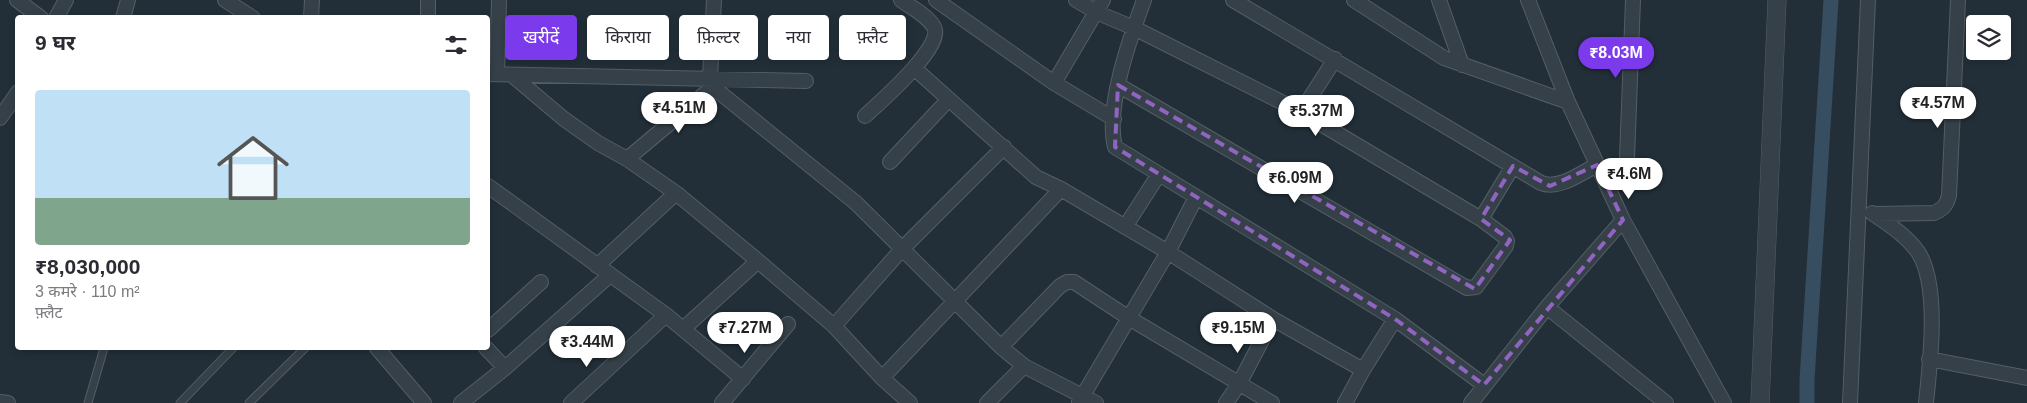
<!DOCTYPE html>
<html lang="hi">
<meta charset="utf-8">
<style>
:root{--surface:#fff;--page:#f2f2f3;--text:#2b2b33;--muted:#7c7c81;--accent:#7c3aed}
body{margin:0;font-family:Helvetica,"Noto Sans Devanagari",sans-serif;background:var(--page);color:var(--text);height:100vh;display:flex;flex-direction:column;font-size:19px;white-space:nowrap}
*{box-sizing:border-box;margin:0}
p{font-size:16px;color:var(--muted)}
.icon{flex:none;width:28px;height:28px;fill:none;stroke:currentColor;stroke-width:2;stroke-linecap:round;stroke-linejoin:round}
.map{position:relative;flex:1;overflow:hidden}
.side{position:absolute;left:15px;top:15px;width:475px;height:335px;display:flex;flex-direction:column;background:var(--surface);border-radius:5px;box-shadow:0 2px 8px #0003}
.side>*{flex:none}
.guide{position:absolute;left:505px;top:15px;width:475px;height:45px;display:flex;gap:10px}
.controls{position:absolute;left:1966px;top:15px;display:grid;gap:10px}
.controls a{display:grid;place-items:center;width:45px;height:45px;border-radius:5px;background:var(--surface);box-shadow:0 2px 8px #0003;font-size:25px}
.price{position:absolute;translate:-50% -42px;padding:0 11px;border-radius:18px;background:#fff;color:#222;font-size:16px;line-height:32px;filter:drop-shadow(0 1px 2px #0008)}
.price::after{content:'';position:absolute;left:50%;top:30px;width:15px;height:11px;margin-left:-8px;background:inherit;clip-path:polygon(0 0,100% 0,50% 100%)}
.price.current{background:var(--accent);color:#fff}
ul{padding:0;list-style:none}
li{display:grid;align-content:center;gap:10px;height:265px;padding:0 20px}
li span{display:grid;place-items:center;height:155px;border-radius:5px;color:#555}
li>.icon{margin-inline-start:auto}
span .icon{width:90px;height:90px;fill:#fffc;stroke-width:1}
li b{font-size:21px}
h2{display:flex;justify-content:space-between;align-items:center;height:60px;padding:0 20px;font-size:21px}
.chip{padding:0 18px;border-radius:5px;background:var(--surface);box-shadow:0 2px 8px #0003;font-size:18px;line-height:45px}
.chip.current{background:var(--accent);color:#fff}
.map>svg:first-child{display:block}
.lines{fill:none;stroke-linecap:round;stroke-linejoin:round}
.canal{stroke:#364e5f;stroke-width:15}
.service-casing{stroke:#535e66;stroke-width:9}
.minor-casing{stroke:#535e66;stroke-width:16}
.tertiary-casing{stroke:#535e66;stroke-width:19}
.service{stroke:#354048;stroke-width:7}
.minor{stroke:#354048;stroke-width:14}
.tertiary{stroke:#354048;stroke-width:18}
.marked{fill:none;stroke:#9065c1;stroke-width:4;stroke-dasharray:10 6;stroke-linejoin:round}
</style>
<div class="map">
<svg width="2027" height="403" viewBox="0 0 2027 403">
<rect width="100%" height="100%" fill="#222f38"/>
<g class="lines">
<!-- canal -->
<path class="canal" d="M1807 403V380L1831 0"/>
<!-- service casing -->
<g class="service-casing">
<path id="service" d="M88 403 104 348
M180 403 233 348
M249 403 305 348"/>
</g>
<!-- minor casing -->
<g class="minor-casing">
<path id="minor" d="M17 0 41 18
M225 0 253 18
M714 0 710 78 713 87 856 203 1001 347 1024 366 1096 403
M936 0 1054 83 1114 119
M1076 0 1096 12 1134 28 1301 112 1481 219 1505 237 1507 241 1506 246 1476 287 1467 288 1118 85
M1144 0C1130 38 1105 108 1115 147L1395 319 1484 385
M1233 0 1541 183C1559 190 1581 173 1597 165
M1354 0 1444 58 1568 102
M1439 0 1462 65
M1528 0 1568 102 1623 220 1724 403
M56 18 66 0
M123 18 128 0
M311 18 312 0
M428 18V0
M914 68 1036 177 1061 189 1168 252 1273 319 1363 370
M488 74 806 81
M497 74 499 0
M513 76 564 119 598 143 627 159 676 193 758 261 834 326 882 378 910 403
M1054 83 1103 0
M1301 112 1335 59
M865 116C879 103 945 46 934 27 927 15 912 8 901 0
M0 118 18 92
M1627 158 1633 0
M627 159 713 87
M890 162 949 99
M488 186 666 315 743 379
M1872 213C1888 224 1906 235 1918 252 1940 285 1930 364 1926 403
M1874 214 1934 213C1943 209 1946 206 1949 196L1958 0
M1481 219 1513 166
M1125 227 1159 174
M597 266 676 193
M1547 307 1666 403
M834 326 903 248 1004 147
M683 329 758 261
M488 330 541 282
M1001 347 1060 286 1067 282H1074L1129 318 1272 403
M377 348 424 403
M486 348 505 368
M1929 359 2027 378
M882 378 1061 189
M0 402 8 403
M1079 402 1168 252 1196 197
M461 403 505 368 610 275
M571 403 666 315
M722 403 788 324
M987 403 1024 366
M1226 403 1239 384 1273 319
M1345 403 1363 370 1395 319
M1471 403 1547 307 1623 220
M1850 403 1868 0"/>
</g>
<!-- tertiary casing -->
<g class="tertiary-casing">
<path id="tertiary" d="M1760 403 1777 0"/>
</g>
<!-- service -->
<use href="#service" class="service"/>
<!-- minor -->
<use href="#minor" class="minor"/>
<!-- tertiary -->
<use href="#tertiary" class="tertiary"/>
</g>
<!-- marked area -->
<path class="marked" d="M1118 85 1475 289 1510 240 1481 219 1513 166 1550 186 1597 165 1623 220 1484 385 1395 319 1115 147Z"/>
</svg>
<div class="controls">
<a><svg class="icon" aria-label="layers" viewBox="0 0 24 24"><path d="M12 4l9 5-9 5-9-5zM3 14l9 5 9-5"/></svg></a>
</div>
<b class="price current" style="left:1616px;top:79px">₹8.03M</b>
<b class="price" style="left:1938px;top:129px">₹4.57M</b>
<b class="price" style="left:679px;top:134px">₹4.51M</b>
<b class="price" style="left:1316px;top:137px">₹5.37M</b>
<b class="price" style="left:1629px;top:200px">₹4.6M</b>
<b class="price" style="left:1295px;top:204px">₹6.09M</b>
<b class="price" style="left:745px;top:354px">₹7.27M</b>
<b class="price" style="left:1238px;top:354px">₹9.15M</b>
<b class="price" style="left:587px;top:368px">₹3.44M</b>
<div class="guide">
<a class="chip current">खरीदें</a>
<a class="chip">किराया</a>
<a class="chip">फ़िल्टर</a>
<a class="chip">नया</a>
<a class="chip">फ़्लैट</a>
</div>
<section class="side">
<h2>9 घर<svg class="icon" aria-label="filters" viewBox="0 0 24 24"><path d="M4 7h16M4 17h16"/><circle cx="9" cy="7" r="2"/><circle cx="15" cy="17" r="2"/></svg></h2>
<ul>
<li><span style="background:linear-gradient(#bfe0f5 70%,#7fa58c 0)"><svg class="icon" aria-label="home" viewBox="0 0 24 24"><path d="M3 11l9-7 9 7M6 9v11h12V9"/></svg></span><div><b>₹8,030,000</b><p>3 कमरे · 110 m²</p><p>फ़्लैट</p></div></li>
</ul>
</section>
</div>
